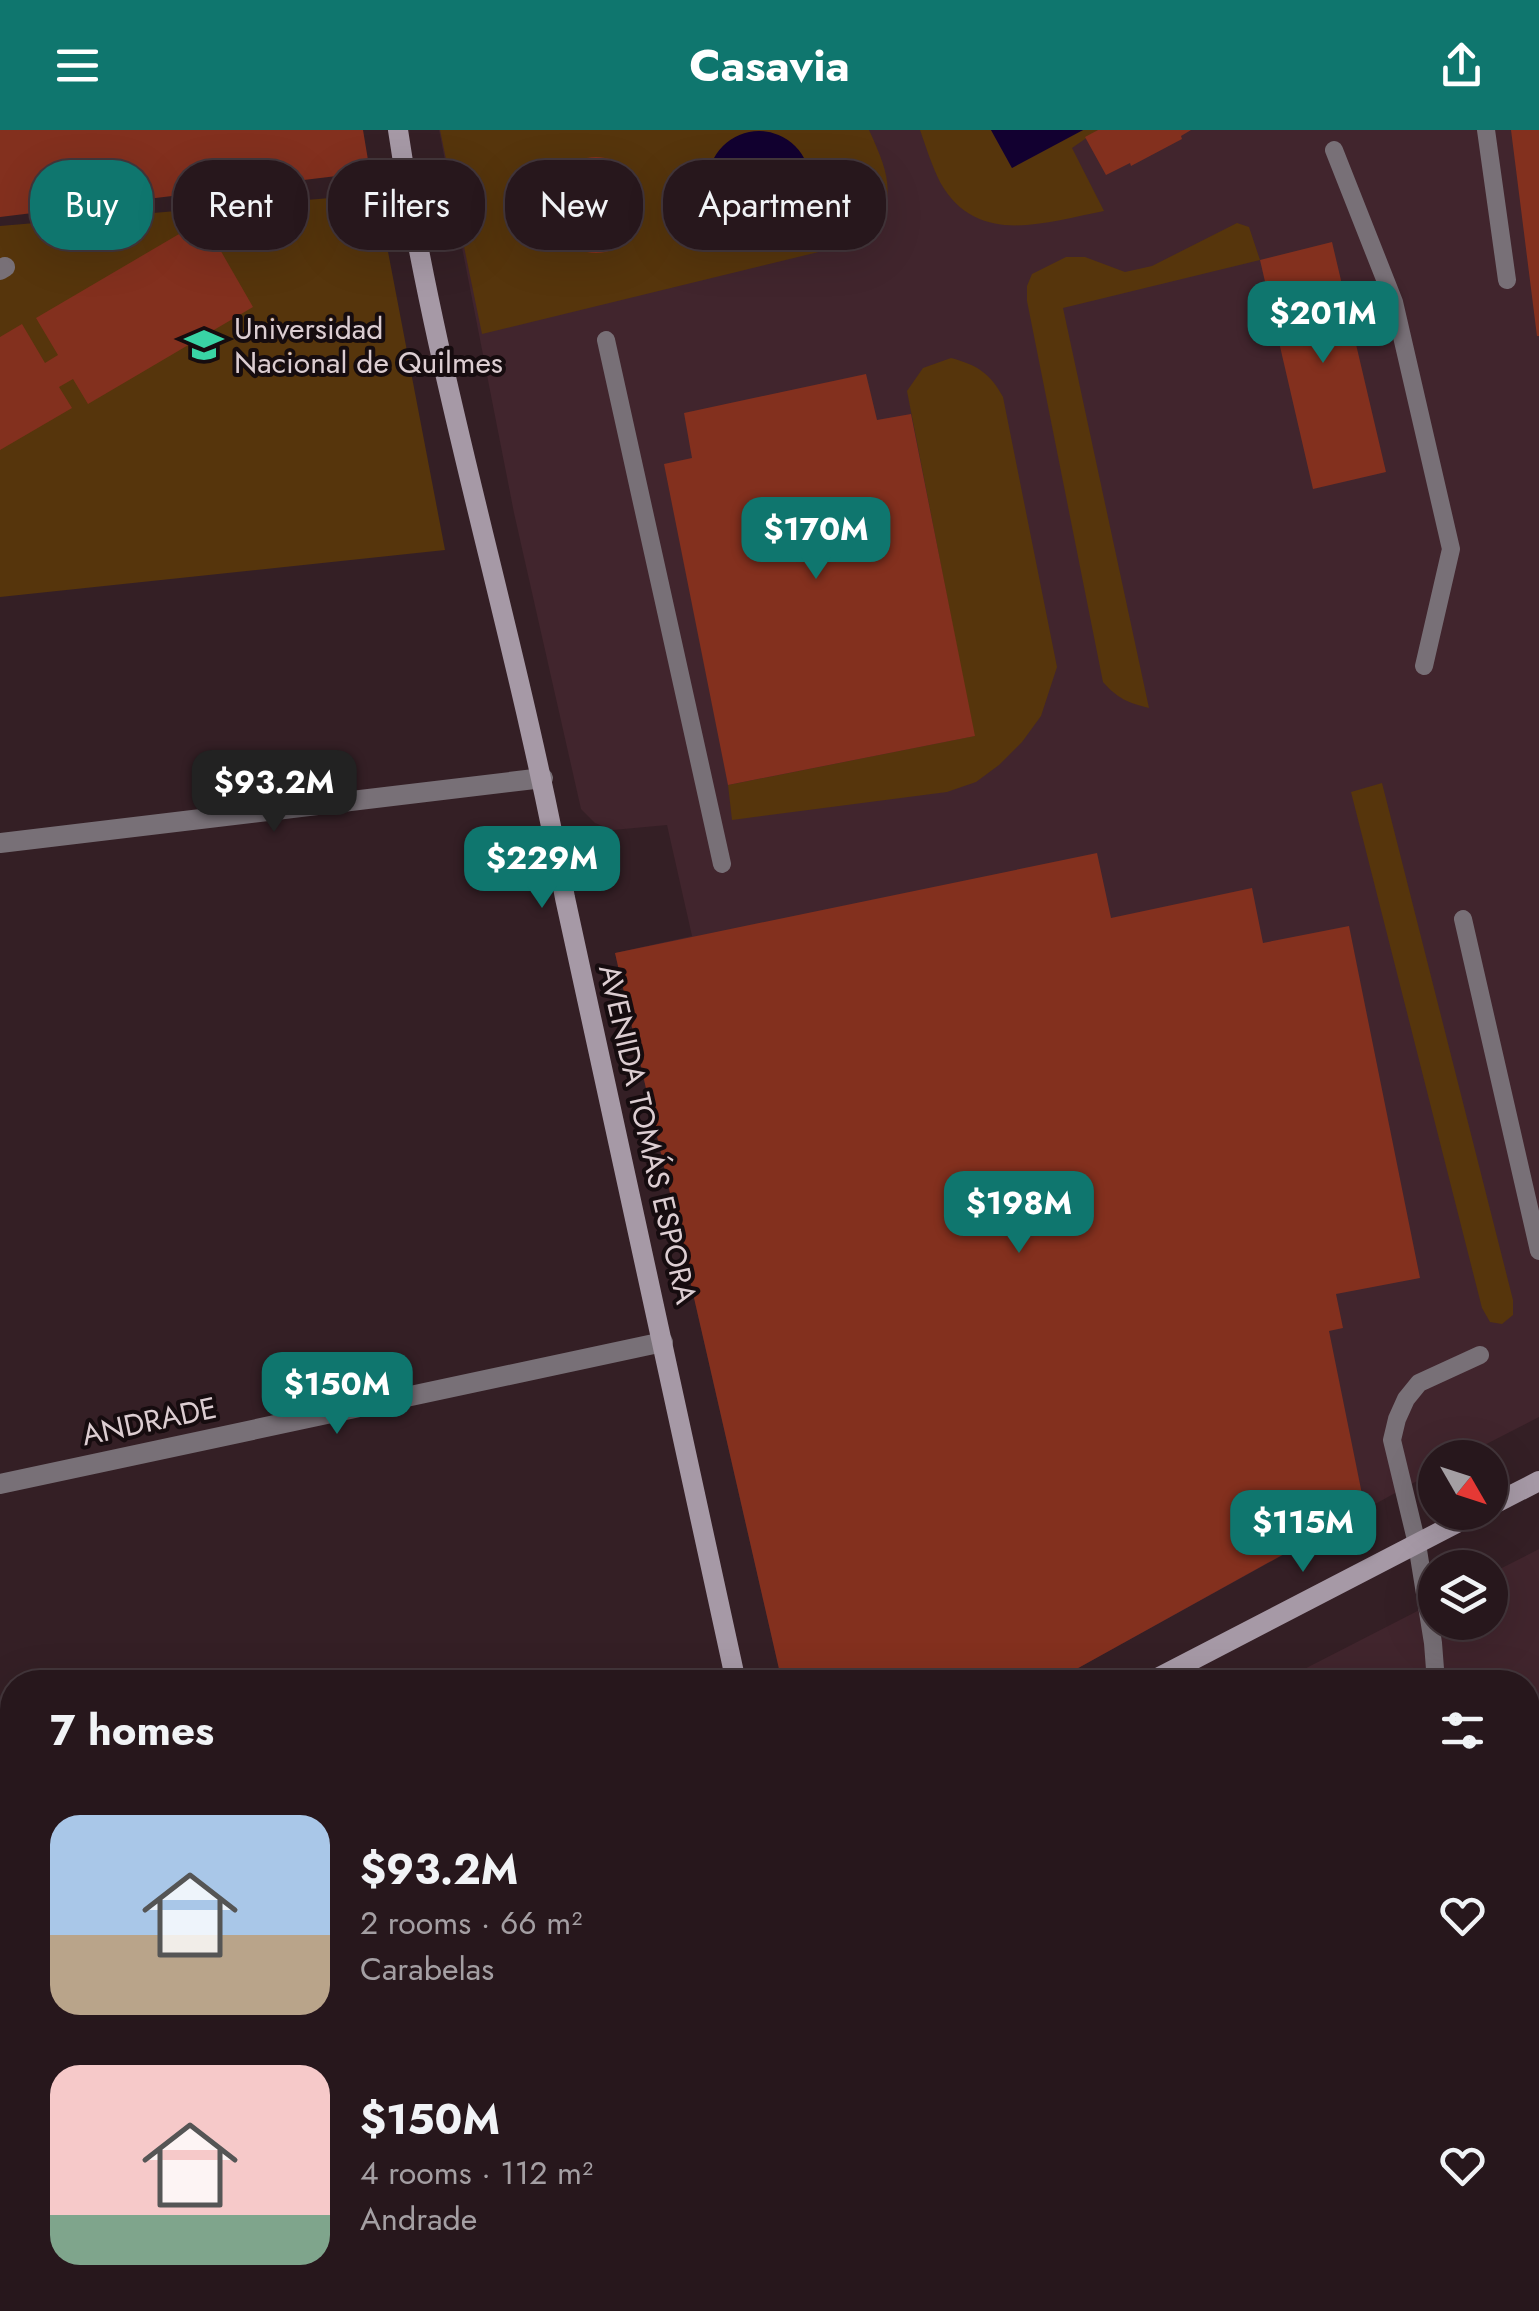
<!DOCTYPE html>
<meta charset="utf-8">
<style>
:root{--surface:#27171c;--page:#2f2025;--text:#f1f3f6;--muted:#a49fa3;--line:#43363b;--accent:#0f766e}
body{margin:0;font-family:Jost,sans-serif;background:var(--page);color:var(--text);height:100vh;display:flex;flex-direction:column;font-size:38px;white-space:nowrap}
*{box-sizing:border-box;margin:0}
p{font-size:32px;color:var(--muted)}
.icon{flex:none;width:55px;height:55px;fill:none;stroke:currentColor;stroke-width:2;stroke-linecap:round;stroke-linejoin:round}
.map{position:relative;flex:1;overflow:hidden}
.drawer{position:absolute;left:0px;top:1540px;width:1540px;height:642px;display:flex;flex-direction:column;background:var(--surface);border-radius:40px 40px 0 0;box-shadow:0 10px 40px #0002,0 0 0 2px var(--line)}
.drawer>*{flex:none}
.banner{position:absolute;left:30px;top:30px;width:1000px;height:90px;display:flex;gap:20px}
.needle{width:65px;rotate:129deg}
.tools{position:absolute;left:1418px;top:1310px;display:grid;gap:20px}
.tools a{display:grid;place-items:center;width:90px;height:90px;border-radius:50%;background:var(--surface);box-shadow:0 10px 40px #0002,0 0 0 2px var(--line);font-size:50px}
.price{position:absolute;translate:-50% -85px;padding:0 22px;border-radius:20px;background:var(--accent);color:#fff;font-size:32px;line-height:65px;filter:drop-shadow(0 2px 5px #0008)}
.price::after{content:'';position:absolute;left:50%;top:60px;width:30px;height:22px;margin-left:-15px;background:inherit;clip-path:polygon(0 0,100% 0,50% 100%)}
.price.on{background:#222;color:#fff}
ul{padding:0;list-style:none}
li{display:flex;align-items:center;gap:30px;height:250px;padding:0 50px}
li span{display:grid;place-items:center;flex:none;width:280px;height:200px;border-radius:30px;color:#555}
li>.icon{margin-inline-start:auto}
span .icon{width:120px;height:120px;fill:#fffc;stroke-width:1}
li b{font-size:42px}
h2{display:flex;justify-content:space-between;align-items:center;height:120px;padding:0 50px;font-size:42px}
.tag{padding:0 35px;border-radius:40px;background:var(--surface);box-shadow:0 10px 40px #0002,0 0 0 2px var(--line);font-size:35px;line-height:90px}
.tag.on{background:var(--accent);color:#fff}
header{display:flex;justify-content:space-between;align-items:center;height:130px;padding:0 50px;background:var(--accent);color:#fff;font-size:45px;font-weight:700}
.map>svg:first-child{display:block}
.built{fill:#41252d}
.green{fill:#56350c}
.water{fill:#120030}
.building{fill:#83301e}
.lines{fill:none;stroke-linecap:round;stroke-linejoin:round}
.lane{stroke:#787077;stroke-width:18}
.street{stroke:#787077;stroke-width:20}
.secondary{stroke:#a699a6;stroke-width:20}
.highway{stroke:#ecd7eb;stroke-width:30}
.labels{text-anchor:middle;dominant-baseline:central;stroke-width:8;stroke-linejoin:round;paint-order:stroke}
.poi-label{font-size:30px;fill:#dccdd1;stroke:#160c0f;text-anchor:start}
.street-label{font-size:30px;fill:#dccdd1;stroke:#160c0f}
</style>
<header><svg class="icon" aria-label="menu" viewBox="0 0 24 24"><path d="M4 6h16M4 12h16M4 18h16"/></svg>Casavia<svg class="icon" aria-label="share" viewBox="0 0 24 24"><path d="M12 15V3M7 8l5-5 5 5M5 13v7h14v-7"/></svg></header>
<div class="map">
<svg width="1539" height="2181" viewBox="0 0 1539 2181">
<rect width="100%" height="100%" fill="#341f25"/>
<!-- built -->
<path class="built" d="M439 0H1539V1287L1461 1327 1435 1328V1341L1053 1552H782L615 823 692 806 667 695 613 700 595 693 581 679 514 383Z
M1539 1419V2181H886V2170H1528V1552H1279L1435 1472V1492H1490V1444Z"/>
<!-- green -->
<path class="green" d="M440 0H869C895 56 901 85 839 117L482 204Z
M920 0H991L1012 38 1083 0H1098L1072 18 1104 81C1045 92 977 118 940 52 932 36 926 17 920 0Z
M377 64 445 420 0 467V96Z
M1237 93 1249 97 1260 130 1063 178 1149 578C1128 573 1117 568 1103 552L1027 171V156L1032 144 1066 127H1085L1125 142 1152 136Z
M951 228C977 235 990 243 1003 267L1057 537 1041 586 1022 612 999 635 976 652 947 662 732 690 728 655 974 606 907 261 923 238Z
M1382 653 1513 1170V1185L1502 1194 1490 1192 1482 1178 1351 662Z
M733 2170H815L813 2181H734Z"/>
<!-- water -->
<path class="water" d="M991 0H1083L1012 38Z
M708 52a51 51 0 1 1 102 0a51 51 0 1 1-102 0Z"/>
<!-- building -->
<path class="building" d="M0 0H363L370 42 0 87Z
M1098 0H1191L1181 6 1182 9 1131 36 1130 33 1106 45 1085 7Z
M1511 0H1539V206H1537Z
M548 75a48 48 0 1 1 96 0a48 48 0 1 1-96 0Z
M203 90 253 177 88 274 73 249 59 257 72 278 0 320V207L22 194 45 233 58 225 36 188Z
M1332 112 1386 342 1313 359 1260 130Z
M866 244 877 290 911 284 975 606 728 655 664 334 692 328 684 283Z
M1097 723 1111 788 1252 758 1263 813 1349 796 1420 1148 1336 1164 1343 1198 1329 1201 1365 1379 1053 1552H782L615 823Z
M1528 1955 1539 2010V2181H1388L1386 2170H1528Z"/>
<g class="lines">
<!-- lane -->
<path class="lane" d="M1486 0 1507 150
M1334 20 1394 172 1451 419 1424 536
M606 210 722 734
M1463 789 1539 1121
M1436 1552 1433 1513 1417 1414 1392 1310 1397 1289 1406 1269 1419 1253 1480 1225
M1528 1694 1539 1692"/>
<!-- street -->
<path class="street" d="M0 140 5 137
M0 713 543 648
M0 1354 663 1212"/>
<!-- secondary -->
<path class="secondary" d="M398 0C437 259 518 510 565 768L736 1552
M1490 1376 1539 1351
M1150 1552 1478 1382
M0 2152 12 2146"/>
<!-- highway -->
<path class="highway" d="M700 2181 702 2170
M839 2181V2170"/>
</g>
<!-- icons -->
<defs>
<g id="university-bare" transform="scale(3)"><path d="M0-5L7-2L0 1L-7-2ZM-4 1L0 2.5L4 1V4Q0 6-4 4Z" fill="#39d4a5" stroke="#160c0f" stroke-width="2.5" paint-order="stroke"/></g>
</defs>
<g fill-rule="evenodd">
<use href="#university-bare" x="204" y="215"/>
</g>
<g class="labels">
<!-- poi labels -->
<g class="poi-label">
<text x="234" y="198">Universidad<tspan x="234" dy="34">Nacional de Quilmes</tspan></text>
</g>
<!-- street labels -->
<g class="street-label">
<text transform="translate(648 1004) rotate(77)">AVENIDA TOMÁS ESPORA</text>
<text transform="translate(149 1291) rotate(-12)">ANDRADE</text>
</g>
</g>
</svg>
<div class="tools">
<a><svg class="needle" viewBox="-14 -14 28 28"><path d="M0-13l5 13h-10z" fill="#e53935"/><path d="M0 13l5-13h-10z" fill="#a49fa3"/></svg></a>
<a><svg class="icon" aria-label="layers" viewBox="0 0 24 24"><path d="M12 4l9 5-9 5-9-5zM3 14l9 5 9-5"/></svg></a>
</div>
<b class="price" style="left:1323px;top:236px">$201M</b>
<b class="price" style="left:816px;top:452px">$170M</b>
<b class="price on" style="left:274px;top:705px">$93.2M</b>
<b class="price" style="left:542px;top:781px">$229M</b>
<b class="price" style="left:1019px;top:1126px">$198M</b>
<b class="price" style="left:337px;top:1307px">$150M</b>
<b class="price" style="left:1303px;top:1445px">$115M</b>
<div class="banner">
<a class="tag on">Buy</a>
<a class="tag">Rent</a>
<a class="tag">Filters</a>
<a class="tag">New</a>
<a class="tag">Apartment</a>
</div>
<section class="drawer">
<h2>7 homes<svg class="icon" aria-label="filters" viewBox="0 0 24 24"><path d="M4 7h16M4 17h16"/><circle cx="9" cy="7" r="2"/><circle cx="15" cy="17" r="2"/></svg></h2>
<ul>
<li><span style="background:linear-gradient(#a9c7e8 60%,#b9a48a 0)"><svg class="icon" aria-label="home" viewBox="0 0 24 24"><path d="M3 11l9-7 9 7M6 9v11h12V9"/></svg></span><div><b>$93.2M</b><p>2 rooms · 66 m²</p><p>Carabelas</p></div><svg class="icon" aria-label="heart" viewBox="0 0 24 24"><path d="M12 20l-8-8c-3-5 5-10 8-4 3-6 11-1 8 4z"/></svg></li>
<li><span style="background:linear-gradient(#f6c9c9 75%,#7fa58c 0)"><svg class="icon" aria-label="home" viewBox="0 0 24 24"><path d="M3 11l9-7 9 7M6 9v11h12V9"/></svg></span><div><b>$150M</b><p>4 rooms · 112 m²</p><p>Andrade</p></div><svg class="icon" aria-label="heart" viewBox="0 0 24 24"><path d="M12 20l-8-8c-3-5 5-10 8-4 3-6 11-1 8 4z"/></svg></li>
</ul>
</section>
</div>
